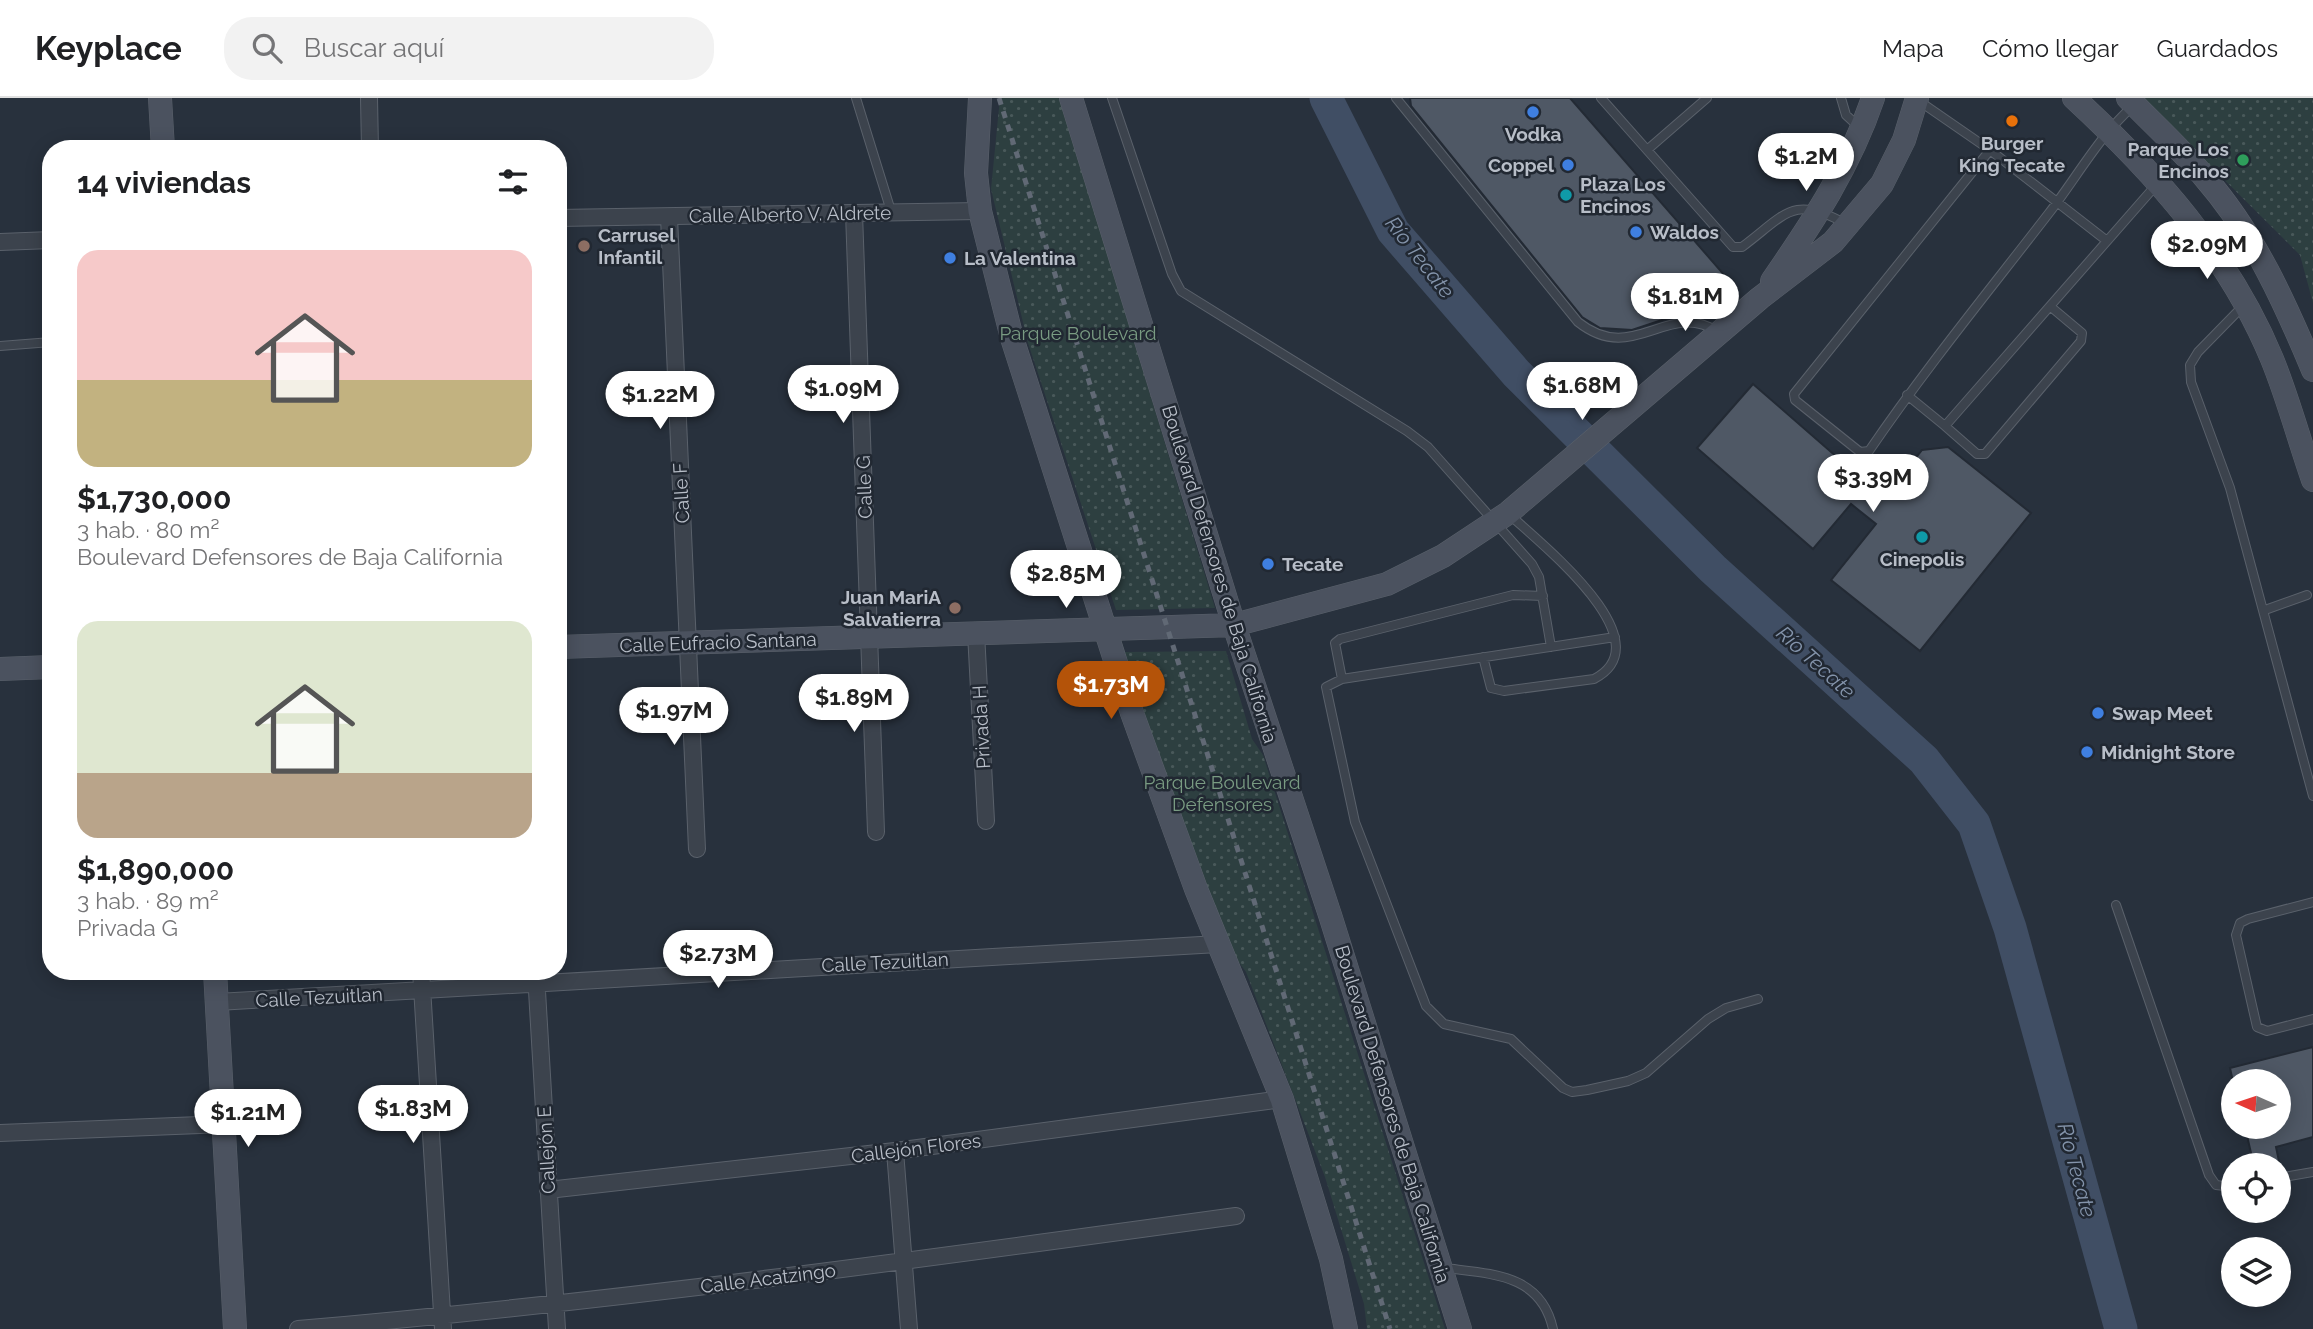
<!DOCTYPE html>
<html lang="es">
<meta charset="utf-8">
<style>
:root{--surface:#fff;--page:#f2f2f2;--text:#202124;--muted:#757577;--line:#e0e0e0;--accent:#b45309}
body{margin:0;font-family:Raleway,sans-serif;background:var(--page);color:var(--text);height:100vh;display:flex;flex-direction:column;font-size:26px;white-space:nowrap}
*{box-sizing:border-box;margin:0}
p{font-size:23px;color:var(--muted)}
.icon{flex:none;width:38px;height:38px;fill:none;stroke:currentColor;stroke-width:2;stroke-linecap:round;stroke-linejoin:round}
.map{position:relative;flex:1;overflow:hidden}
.sheet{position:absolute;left:42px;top:42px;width:525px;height:840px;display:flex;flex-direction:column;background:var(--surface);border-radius:28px;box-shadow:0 4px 18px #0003}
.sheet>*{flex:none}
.needle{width:46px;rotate:273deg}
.tools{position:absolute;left:2221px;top:971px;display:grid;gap:14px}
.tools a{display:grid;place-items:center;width:70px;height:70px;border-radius:50%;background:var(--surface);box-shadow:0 4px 18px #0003;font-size:35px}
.price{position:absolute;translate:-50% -60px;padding:0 16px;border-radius:24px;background:#fff;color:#222;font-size:23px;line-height:46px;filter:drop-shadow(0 2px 4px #0008)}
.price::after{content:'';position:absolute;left:50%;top:42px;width:21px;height:16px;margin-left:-10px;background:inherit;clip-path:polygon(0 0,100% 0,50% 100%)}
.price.active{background:var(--accent);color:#fff}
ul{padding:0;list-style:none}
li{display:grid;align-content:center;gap:14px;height:371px;padding:0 35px}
li span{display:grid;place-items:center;height:217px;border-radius:21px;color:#555}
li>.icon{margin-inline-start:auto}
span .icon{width:126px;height:126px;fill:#fffc;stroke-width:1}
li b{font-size:30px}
h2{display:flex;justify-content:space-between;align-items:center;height:84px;padding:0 35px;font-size:30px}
header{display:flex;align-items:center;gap:42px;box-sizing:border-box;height:98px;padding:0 35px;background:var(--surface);border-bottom:2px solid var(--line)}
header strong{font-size:33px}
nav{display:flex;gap:38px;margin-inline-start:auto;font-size:24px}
.search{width:490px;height:63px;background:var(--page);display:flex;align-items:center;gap:18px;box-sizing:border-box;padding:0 24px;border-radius:28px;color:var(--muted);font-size:26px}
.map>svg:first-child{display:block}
.park{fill:url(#park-dots)}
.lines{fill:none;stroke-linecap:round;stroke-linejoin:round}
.river{stroke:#404e64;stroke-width:33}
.building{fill:#4f5865;stroke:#232a34;stroke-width:2}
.lane-casing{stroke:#5a616b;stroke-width:10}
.street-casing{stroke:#5a616b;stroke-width:18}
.secondary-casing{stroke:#5a616b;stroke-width:24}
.lane{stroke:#3c434d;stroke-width:8}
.street{stroke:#3c434d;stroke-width:16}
.secondary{stroke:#4b525f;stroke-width:23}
.rail{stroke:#616975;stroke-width:5;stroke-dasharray:7 7;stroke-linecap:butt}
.shop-dot{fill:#3f7fe0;stroke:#212832;stroke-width:2.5}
.food-dot{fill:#e8710a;stroke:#212832;stroke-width:2.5}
.leisure-dot{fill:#2e9e5b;stroke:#212832;stroke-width:2.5}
.culture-dot{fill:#0f9aa8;stroke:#212832;stroke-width:2.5}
.education-dot{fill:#8d6e63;stroke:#212832;stroke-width:2.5}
.labels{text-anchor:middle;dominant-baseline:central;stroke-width:5;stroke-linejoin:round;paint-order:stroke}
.poi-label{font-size:19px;font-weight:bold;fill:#b8bec8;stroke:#212832;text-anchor:start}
.street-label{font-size:19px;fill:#b8bec8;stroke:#212832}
.park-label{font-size:19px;fill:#799b82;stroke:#212832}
.water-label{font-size:21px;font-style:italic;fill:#8494ab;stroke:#212832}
</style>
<header>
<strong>Keyplace</strong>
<div class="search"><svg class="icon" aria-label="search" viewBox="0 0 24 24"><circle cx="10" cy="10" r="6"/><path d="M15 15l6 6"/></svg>Buscar aquí</div>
<nav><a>Mapa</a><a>Cómo llegar</a><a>Guardados</a></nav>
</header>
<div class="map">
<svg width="2313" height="1231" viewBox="0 0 2313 1231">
<defs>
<pattern id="park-dots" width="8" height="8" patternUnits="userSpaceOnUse" patternTransform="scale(1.75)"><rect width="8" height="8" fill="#2d3f40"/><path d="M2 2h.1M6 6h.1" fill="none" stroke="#49595a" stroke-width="1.8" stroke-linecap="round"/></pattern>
</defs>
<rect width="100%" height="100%" fill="#28313d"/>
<!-- park -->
<path class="park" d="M1000 0H1060L1215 510 1116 512 1028 245 991 91Z
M2142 0H2313V205L2300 157Z
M1226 553 1252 641 1263 657 1445 1231H1367L1364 1206 1325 1079 1246 874 1210 825 1124 554Z"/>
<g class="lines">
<!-- river -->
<path class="river" d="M1326 0 1393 133 1516 275 1713 471 1924 662 1974 726 2010 830 2121 1231"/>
</g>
<!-- building -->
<path class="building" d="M1410 0H1570L1726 179 1680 216 1632 232 1600 230 1582 219 1411 8Z
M1753 286 1884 400 1922 352 1948 349 2031 415 1920 553 1831 482 1876 426 1851 406 1813 451 1697 350Z
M2313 949V1039L2276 1049 2280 1068H2254L2245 1029H2278V984H2233L2230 970Z"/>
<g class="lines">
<!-- lane casing -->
<g class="lane-casing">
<path id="lane" d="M856 0 891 113
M1112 0 1172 176 1181 193 1407 333 1428 349 1532 466 1539 479 1551 549
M1396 0 1578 224C1633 268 1667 202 1717 233
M1601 0 1733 149H1742C1786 116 1793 96 1846 126
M1841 0 1846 17 1859 29
M1919 3 1990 52 2107 143
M1647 52 1707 0
M1990 52 1794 296 1795 302 1860 354 1869 353C1925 271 1988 194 2049 115 2077 79 2099 38 2134 7
M2243 208 2198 254 2190 267 2191 284 2230 390 2313 698
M0 248 51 244
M1907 297 1945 328 2157 86
M1945 328 1977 356H1985L2081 243 2082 235 2051 209
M2265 512 2307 497
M1615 539 1342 581 1326 589 1355 724 1426 908 1444 926 1511 941 1563 990 1572 994 1587 992 1628 983 1646 975 1708 921 1726 910 1758 901
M1483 559 1491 590 1504 593 1594 581C1666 544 1540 445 1510 417
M1342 581 1335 545 1340 541 1513 497 1543 498
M2313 804 2248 821 2240 825 2236 837 2257 929 2267 933 2313 921
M2116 807 2209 1077 2216 1087 2233 1089
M2278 1080 2313 1074
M1445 1170C1492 1176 1541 1176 1553 1231"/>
</g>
<!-- street casing -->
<g class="street-casing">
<path id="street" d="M369 0 370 51
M854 115 876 734
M669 119 697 751
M558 120 980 113
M0 144 51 142
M976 535 986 723
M421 873 443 1231
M536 876 557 1231
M217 904 1218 846
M0 1035 225 1026
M895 1053 909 1231
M548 1092 895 1053 1282 1001
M298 1231C612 1204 924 1161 1236 1118"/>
</g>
<!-- secondary casing -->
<g class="secondary-casing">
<path id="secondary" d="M160 0 163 51
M980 0 976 75 980 113 1012 240 1132 615 1196 791 1282 1001 1331 1161 1346 1231
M1071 0 1234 527 1330 817 1460 1231
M2074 0C2155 75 2229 157 2272 261 2288 300 2299 342 2313 382
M2128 0C2154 27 2182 52 2206 81 2254 136 2285 205 2313 272
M1772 183C1813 124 1850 68 1873 0
M558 549 1234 527 1387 486 1443 458 1508 415 1760 200 1833 144 1882 86 1904 42 1917 0
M0 571 51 569
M215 873 235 1231"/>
</g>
<!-- lane -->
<use href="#lane" class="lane"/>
<!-- street -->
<use href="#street" class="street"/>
<!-- secondary -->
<use href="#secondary" class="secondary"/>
<!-- rail -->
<path class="rail" d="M999 0 1390 1231"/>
</g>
<!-- markers -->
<g class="shop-dot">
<circle cx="1533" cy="14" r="7"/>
<circle cx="1568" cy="67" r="7"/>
<circle cx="1636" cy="134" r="7"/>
<circle cx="950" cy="160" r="7"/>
<circle cx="1268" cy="466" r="7"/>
<circle cx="2098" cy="615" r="7"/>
<circle cx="2087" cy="654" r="7"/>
</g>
<circle class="food-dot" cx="2012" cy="23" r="7"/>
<circle class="leisure-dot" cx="2243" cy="62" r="7"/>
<g class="culture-dot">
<circle cx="1566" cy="97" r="7"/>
<circle cx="1922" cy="439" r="7"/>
</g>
<g class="education-dot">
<circle cx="584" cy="148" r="7"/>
<circle cx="955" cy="510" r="7"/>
</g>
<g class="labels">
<!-- poi labels -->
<g class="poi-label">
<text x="1533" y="36" text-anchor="middle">Vodka</text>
<text x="2012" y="45" text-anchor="middle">Burger<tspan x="2012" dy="22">King Tecate</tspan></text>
<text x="2229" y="51" text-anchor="end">Parque Los<tspan x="2229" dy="22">Encinos</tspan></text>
<text x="1554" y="67" text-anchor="end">Coppel</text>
<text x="1580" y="86">Plaza Los<tspan x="1580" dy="22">Encinos</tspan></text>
<text x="1650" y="134">Waldos</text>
<text x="598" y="137">Carrusel<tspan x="598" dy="22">Infantil</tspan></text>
<text x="964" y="160">La Valentina</text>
<text x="1922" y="461" text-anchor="middle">Cinepolis</text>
<text x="1282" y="466">Tecate</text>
<text x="941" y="499" text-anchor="end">Juan MariA<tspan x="941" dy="22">Salvatierra</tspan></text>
<text x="2112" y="615">Swap Meet</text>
<text x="2101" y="654">Midnight Store</text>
</g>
<!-- street labels -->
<g class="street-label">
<text transform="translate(790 116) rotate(-1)">Calle Alberto V. Aldrete</text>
<text transform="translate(864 389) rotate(-92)">Calle G</text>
<text transform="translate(681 395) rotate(-93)">Calle F</text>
<text transform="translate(1220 476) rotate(73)">Boulevard Defensores de Baja California</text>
<text transform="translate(718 544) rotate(-2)">Calle Eufracio Santana</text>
<text transform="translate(981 629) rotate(-93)">Privada H</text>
<text transform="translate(885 864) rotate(-3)">Calle Tezuitlan</text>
<text transform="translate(319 899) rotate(-3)">Calle Tezuitlan</text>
<text transform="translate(1393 1016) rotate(73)">Boulevard Defensores de Baja California</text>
<text transform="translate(916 1050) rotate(-7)">Callejón Flores</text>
<text transform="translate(546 1052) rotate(-93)">Callejón E</text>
<text transform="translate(768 1180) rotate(-7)">Calle Acatzingo</text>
</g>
<!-- park labels -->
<g class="park-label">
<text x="1078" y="235">Parque Boulevard</text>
<text x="1222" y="684">Parque Boulevard<tspan x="1222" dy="22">Defensores</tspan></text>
</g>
<!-- water labels -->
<g class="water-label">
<text transform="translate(1420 159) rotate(52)">Río Tecate</text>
<text transform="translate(1816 564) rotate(42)">Río Tecate</text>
<text transform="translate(2077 1072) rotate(75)">Río Tecate</text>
</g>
</g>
</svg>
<div class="tools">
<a><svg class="needle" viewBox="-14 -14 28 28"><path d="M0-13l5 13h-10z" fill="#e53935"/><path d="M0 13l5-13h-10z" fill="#757577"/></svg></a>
<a><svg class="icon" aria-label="locate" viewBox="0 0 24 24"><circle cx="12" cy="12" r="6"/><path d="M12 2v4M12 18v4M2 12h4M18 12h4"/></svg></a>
<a><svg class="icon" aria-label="layers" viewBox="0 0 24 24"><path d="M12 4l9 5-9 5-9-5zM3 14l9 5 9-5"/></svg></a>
</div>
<b class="price" style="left:1806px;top:95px">$1.2M</b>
<b class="price" style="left:2207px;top:183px">$2.09M</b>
<b class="price" style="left:1685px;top:235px">$1.81M</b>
<b class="price" style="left:1582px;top:324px">$1.68M</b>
<b class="price" style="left:843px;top:327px">$1.09M</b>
<b class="price" style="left:660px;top:333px">$1.22M</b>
<b class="price" style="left:1873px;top:416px">$3.39M</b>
<b class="price" style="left:1066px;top:512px">$2.85M</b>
<b class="price active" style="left:1111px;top:623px">$1.73M</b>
<b class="price" style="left:854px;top:636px">$1.89M</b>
<b class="price" style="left:674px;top:649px">$1.97M</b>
<b class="price" style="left:718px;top:892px">$2.73M</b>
<b class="price" style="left:413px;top:1047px">$1.83M</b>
<b class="price" style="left:248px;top:1051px">$1.21M</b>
<section class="sheet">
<h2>14 viviendas<svg class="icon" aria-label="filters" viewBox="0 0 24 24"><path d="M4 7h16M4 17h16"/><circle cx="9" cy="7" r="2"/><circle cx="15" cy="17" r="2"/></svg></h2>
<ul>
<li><span style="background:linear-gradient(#f6c9c9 60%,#c2b280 0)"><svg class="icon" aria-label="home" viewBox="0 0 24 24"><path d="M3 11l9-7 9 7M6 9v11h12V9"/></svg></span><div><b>$1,730,000</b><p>3 hab. · 80 m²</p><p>Boulevard Defensores de Baja California</p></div></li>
<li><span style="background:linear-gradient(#dfe7d0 70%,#b9a48a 0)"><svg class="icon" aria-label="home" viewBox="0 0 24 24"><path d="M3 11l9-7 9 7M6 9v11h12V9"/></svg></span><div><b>$1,890,000</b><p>3 hab. · 89 m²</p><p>Privada G</p></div></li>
</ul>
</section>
</div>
